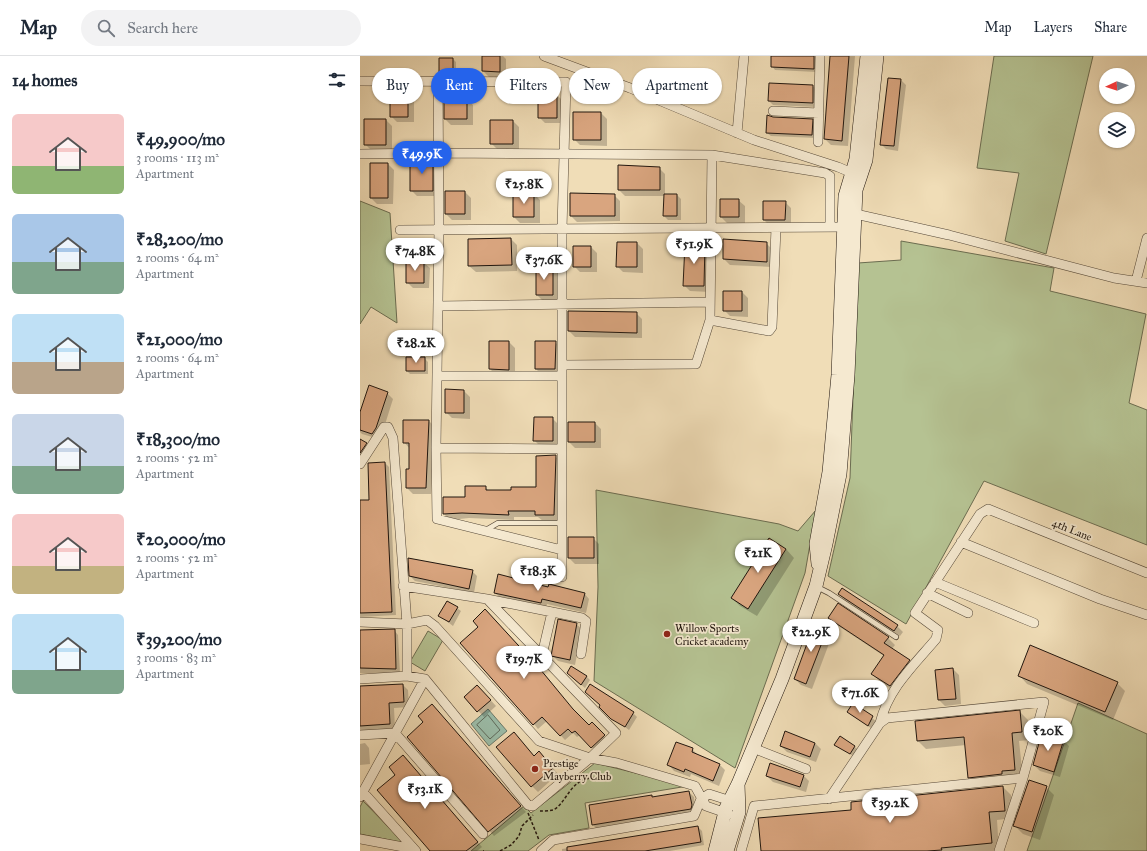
<!DOCTYPE html>
<meta charset="utf-8">
<style>
:root{--surface:#fff;--page:#f2f2f3;--text:#1f2937;--muted:#747a83;--line:#e0e1e3;--accent:#2563eb}
body{margin:0;font-family:"IM FELL Great Primer",serif;background:var(--page);color:var(--text);height:100vh;display:flex;flex-direction:column;font-size:15px;white-space:nowrap}
*{box-sizing:border-box;margin:0}
p{font-size:13px;color:var(--muted)}
.icon{flex:none;width:22px;height:22px;fill:none;stroke:currentColor;stroke-width:2;stroke-linecap:round;stroke-linejoin:round}
.map{position:relative;flex:1;overflow:hidden}
.details{display:flex;flex-direction:column;background:var(--surface);width:360px}
.details>*{flex:none}
.guide{position:absolute;left:12px;top:12px;width:380px;height:36px;display:flex;gap:8px}
.needle{width:26px;rotate:267deg}
.fabs{position:absolute;left:739px;top:12px;display:grid;gap:8px}
.fabs a{display:grid;place-items:center;width:36px;height:36px;border-radius:50%;background:var(--surface);box-shadow:0 1px 3px #0004;font-size:20px}
.price{position:absolute;translate:-50% -34px;padding:0 9px;border-radius:14px;background:#fff;color:#222;font-size:13px;line-height:26px;filter:drop-shadow(0 1px 2px #0008)}
.price::after{content:'';position:absolute;left:50%;top:24px;width:12px;height:9px;margin-left:-6px;background:inherit;clip-path:polygon(0 0,100% 0,50% 100%)}
.price.active{background:var(--accent);color:#fff}
ul{padding:0;list-style:none}
li{display:flex;align-items:center;gap:12px;height:100px;padding:0 12px}
li span{display:grid;place-items:center;flex:none;width:112px;height:80px;border-radius:6px;color:#555}
li>.icon{margin-inline-start:auto}
span .icon{width:48px;height:48px;fill:#fffc;stroke-width:1}
li b{font-size:17px}
h2{display:flex;justify-content:space-between;align-items:center;height:48px;padding:0 12px;font-size:17px}
.pill{padding:0 14px;border-radius:18px;background:var(--surface);box-shadow:0 1px 3px #0004;font-size:14px;line-height:36px}
.pill.active{background:var(--accent);color:#fff}
header{display:flex;align-items:center;gap:24px;box-sizing:border-box;height:56px;padding:0 20px;background:var(--surface);border-bottom:1px solid var(--line)}
header strong{font-size:19px}
nav{display:flex;gap:22px;margin-inline-start:auto;font-size:14px}
.search{width:280px;height:36px;background:var(--page);display:flex;align-items:center;gap:10px;box-sizing:border-box;padding:0 14px;border-radius:22px;color:var(--muted);font-size:15px}
main{display:flex;flex:1;min-height:0}
.map>svg:first-child{display:block}
.green{fill:#b5c292;stroke:#6b6c50}
.water{fill:#9bbda9;stroke:#6a7a6b}
.shadow{fill:#0003}
.lines{fill:none;stroke-linecap:round;stroke-linejoin:round}
.shore{stroke:#5e6a5c;stroke-width:1}
.building{fill:#d9a57f;stroke:#21160e}
.lane-casing{stroke:#554838;stroke-width:6}
.street-casing{stroke:#554838;stroke-width:10}
.secondary-casing{stroke:#21160e;stroke-width:14}
.path{stroke:#21160e;stroke-width:1.5;stroke-dasharray:3 2;stroke-linecap:butt}
.lane{stroke:#f5e9d0;stroke-width:4.5}
.street{stroke:#f5e9d0;stroke-width:9}
.secondary{stroke:#f5e9d0;stroke-width:13}
.poi-dot{fill:#8f2418;stroke:#f5e9d0;stroke-width:1.5}
.labels{text-anchor:middle;dominant-baseline:central;stroke-width:3.5;stroke-linejoin:round;paint-order:stroke}
.street-label{font-size:11px;fill:#21160e;stroke:#f5e9d0}
.poi-label{font-size:11px;fill:#21160e;stroke:#f5e9d0;text-anchor:start}
</style>
<header>
<strong>Map</strong>
<div class="search"><svg class="icon" aria-label="search" viewBox="0 0 24 24"><circle cx="10" cy="10" r="6"/><path d="M15 15l6 6"/></svg>Search here</div>
<nav><a>Map</a><a>Layers</a><a>Share</a></nav>
</header>
<main>
<section class="details">
<h2>14 homes<svg class="icon" aria-label="filters" viewBox="0 0 24 24"><path d="M4 7h16M4 17h16"/><circle cx="9" cy="7" r="2"/><circle cx="15" cy="17" r="2"/></svg></h2>
<ul>
<li><span style="background:linear-gradient(#f6c9c9 65%,#8fb573 0)"><svg class="icon" aria-label="home" viewBox="0 0 24 24"><path d="M3 11l9-7 9 7M6 9v11h12V9"/></svg></span><div><b>₹49,900/mo</b><p>3 rooms · 113 m²</p><p>Apartment</p></div></li>
<li><span style="background:linear-gradient(#a9c7e8 60%,#7fa58c 0)"><svg class="icon" aria-label="home" viewBox="0 0 24 24"><path d="M3 11l9-7 9 7M6 9v11h12V9"/></svg></span><div><b>₹28,200/mo</b><p>2 rooms · 64 m²</p><p>Apartment</p></div></li>
<li><span style="background:linear-gradient(#bfe0f5 60%,#b9a48a 0)"><svg class="icon" aria-label="home" viewBox="0 0 24 24"><path d="M3 11l9-7 9 7M6 9v11h12V9"/></svg></span><div><b>₹21,000/mo</b><p>2 rooms · 64 m²</p><p>Apartment</p></div></li>
<li><span style="background:linear-gradient(#c9d6e8 65%,#7fa58c 0)"><svg class="icon" aria-label="home" viewBox="0 0 24 24"><path d="M3 11l9-7 9 7M6 9v11h12V9"/></svg></span><div><b>₹18,300/mo</b><p>2 rooms · 52 m²</p><p>Apartment</p></div></li>
<li><span style="background:linear-gradient(#f6c9c9 65%,#c2b280 0)"><svg class="icon" aria-label="home" viewBox="0 0 24 24"><path d="M3 11l9-7 9 7M6 9v11h12V9"/></svg></span><div><b>₹20,000/mo</b><p>2 rooms · 52 m²</p><p>Apartment</p></div></li>
<li><span style="background:linear-gradient(#bfe0f5 70%,#7fa58c 0)"><svg class="icon" aria-label="home" viewBox="0 0 24 24"><path d="M3 11l9-7 9 7M6 9v11h12V9"/></svg></span><div><b>₹39,200/mo</b><p>3 rooms · 83 m²</p><p>Apartment</p></div></li>
</ul>
</section>
<div class="map">
<svg width="787" height="795" viewBox="0 0 787 795">
<rect width="100%" height="100%" fill="#f0ddb7"/>
<filter id="stains"><feTurbulence type="fractalNoise" baseFrequency=".005" numOctaves="4"/><feColorMatrix values="0 0 0 0 .2 0 0 0 0 .09 0 0 0 0 .02 0 0 0 .5 -.17"/></filter>
<radialGradient id="worn" r=".72"><stop offset=".6" stop-color="#630" stop-opacity="0"/><stop offset="1" stop-color="#630" stop-opacity=".3"/></radialGradient>
<!-- green -->
<path class="green" d="M634 0H733L686 198 645 185 659 117 617 112Z
M0 145 30 157 37 267 11 251 0 268Z
M541 185 694 212 690 235 786 258 769 347 787 354V489L624 425 546 568 468 520 490 422 498 207 541 204Z
M236 434 419 468 438 475 456 454 445 517 375 712 234 625 238 531Z
M68 575 83 584 65 615 50 606Z
M718 647 787 678V795H667Z
M235 707 328 730 225 747 229 772 189 779 168 795H111L164 750 171 757Z
M3 745 44 787 0 778V751Z"/>
<!-- water -->
<path class="water" d="M128 653 147 675 129 690 111 668Z"/>
<!-- shadow -->
<path class="shadow" d="M123 0H143L146 3V21H129L123 15Z
M412 0H460L457 16 415 14 412 10Z
M471 0H495L488 90 471 89 465 83Z
M93 3 96 6V23H84L80 19Z
M529 23 541 24 546 29 538 95 526 93 521 88Z
M453 30 457 34 456 51 413 49 409 45Z
M196 38 202 44V67H185L179 61Z
M48 39 54 45V66H37L31 60Z
M107 43 113 49V69H91L85 63Z
M241 57 247 63V90L220 89 214 83Z
M413 62 452 64 456 68V82L411 80 407 77Z
M26 64 32 70V94H11L5 88Z
M153 65 159 71V93H137L131 87Z
M72 104 78 111V140H57L51 134Z
M28 108 34 114 33 148H17L11 142Z
M299 112 305 118V139H317L321 143V164H308L304 160V140H265L259 134Z
M86 136H105L111 142V164H92L86 158Z
M174 138 180 144V167H160L154 161Z
M254 139 260 145V165L217 166 211 160Z
M378 144 385 150V167H367L361 161Z
M425 146 431 152V170H410L404 164Z
M151 183 157 189V215L116 216 109 210Z
M277 187 283 193V217L263 216 257 210Z
M406 187 412 193V211L370 209 364 203Z
M345 189 351 195 350 236 330 235 324 229Z
M231 191 237 197V216H220L214 210Z
M63 206 70 212 69 232H53L47 226Z
M193 213 199 219V245H183L177 239Z
M364 236H382L388 242V261L370 260 364 254Z
M276 257 282 263V282L215 281 209 275Z
M130 286H149L155 292V319H136L130 313Z
M195 286 201 292V319H182L176 313Z
M64 302 68 306V318H50L46 314Z
M104 335 110 341V363L92 362 86 356Z
M27 337 33 343 22 378 19 383 2 378 0 376V359Z
M192 362 198 368V390H180L174 384Z
M69 365 74 370 71 438H53L47 432 50 414V393L44 386Z
M209 367H235L241 373V392H215L209 386Z
M0 384 12 394 0 413Z
M195 400 201 406 200 465H183L178 461H154V464L109 462 90 464 84 458 106 442 125 431 129 435 177 432Z
M25 407 29 411 36 559 0 561V445H10Z
M233 482 239 488V508H215L209 502Z
M409 483 426 493 434 502 397 560 380 550 372 542Z
M112 515 117 520 114 537 55 525 50 520Z
M189 532 224 537 229 543 226 557 187 548 186 552 140 542 135 537Z
M479 538 537 570 543 576 540 580 485 544Z
M97 552 101 555 93 570 80 560Z
M470 562 528 582 535 589 532 593 550 604 557 612 537 637 520 626 513 618 524 600 477 569Z
M216 568 222 573 215 609 198 605 193 600Z
M119 571 229 671 232 668 248 684 236 696 220 679 217 681 213 677 205 684 187 665 178 673 174 668Z
M467 571 473 577 452 633 441 629 435 623Z
M34 574 38 579 40 617H0V576Z
M593 613 599 619 601 648 585 650 579 644Z
M659 619 757 627 765 635 753 664 667 628Z
M226 620 230 624 225 632 212 621Z
M43 629 48 634 49 651 34 652 35 673 0 675V631Z
M123 636 136 650 124 661 105 641Z
M227 636 273 657 277 661 269 674 257 665Z
M493 649 516 665 512 673 488 656Z
M77 655 166 756 134 780 48 681Z
M660 656 668 664 670 684 659 685 663 722 617 729 609 721 606 689 566 693 558 685 556 666Z
M154 677 174 700 185 702 198 718 178 736 172 730Z
M480 681 499 694 494 701 476 688Z
M703 684 709 690 700 721 680 715 674 709Z
M5 687 9 692 10 708 0 709V688Z
M455 687 461 693 456 706 427 696 421 690Z
M332 693 338 699 359 708 365 714 359 730 331 718 330 721 314 715 308 708Z
M48 705 122 791 117 795H71L37 719Z
M443 719 449 725 446 736 413 726 407 720Z
M643 731 651 739 653 762 637 764 639 795H402L492 755Z
M686 731 694 739 680 784 663 778 655 770Z
M329 736 334 741 335 757 238 774 233 769 293 742Z
M338 771 342 775 344 789 310 795H202V793Z"/>
<g class="lines">
<!-- shore -->
<path class="shore" d="M128 659 140 674 130 683 117 669Z"/>
</g>
<!-- building -->
<path class="building" d="M122 0H140V16L122 15Z
M411 0H454V13L411 11Z
M470 0H489L482 85 464 83Z
M79 2H93V19H79Z
M528 22 541 23 534 90 520 89Z
M409 27 453 29V47L408 45Z
M178 37H197V62H178Z
M30 38H48V61H30Z
M84 42H107V63H84Z
M213 56H241V84H213Z
M407 59 413 61 453 63 452 79 406 77Z
M4 63H26V89H4Z
M130 64H153V88H130Z
M50 103H73V135H50Z
M10 107H28V142H10Z
M258 109 300 111V134H258Z
M85 135H105V158H85Z
M153 137H174V161H153Z
M210 137 255 138V160H210Z
M304 138H317V160H303Z
M360 143H379V161H360Z
M403 145H426L425 164H403Z
M151 182 152 209 108 210V183Z
M363 183 407 186V206L363 203Z
M257 186H277V211H256Z
M325 188H345L344 230H323Z
M213 190H231V211H213Z
M46 205H64V227H46Z
M176 211 193 212V239H176Z
M363 235H382V255H363Z
M208 255 277 256V277L208 275Z
M129 285H149V314L129 313Z
M175 285H196L195 313H175Z
M46 301H65V315H46Z
M9 329 28 336 16 372 12 378 0 374V356Z
M85 333 104 334V357H85Z
M174 361H193V385H173Z
M43 364H69L66 432H46V413H49V387H43Z
M208 366H235V386H208Z
M0 383 7 387 0 397Z
M196 399 194 459H175V455H148L149 459 102 457 83 458V441H105V430H126V434H151V431H176V400Z
M25 406 32 556 0 557V444H9L8 407Z
M208 481H234V502H208Z
M409 482 426 493 388 553 371 542Z
M48 502 113 514 109 533 49 520Z
M138 518 188 531 189 528 225 537 221 552 182 543 181 547 134 537Z
M482 532 538 569 534 575 478 538Z
M87 545 98 551 89 566 78 560Z
M478 547 529 581 524 587 550 604 530 630 511 618 524 599 468 562Z
M125 553 180 613 213 653 229 669 232 666 245 679 231 692 215 675 212 677 208 673 200 680 182 661 173 669 100 587 118 571 113 565Z
M198 563 217 567 210 604 191 600Z
M455 566 468 571 446 628 434 623Z
M35 573 36 613 0 612V574Z
M670 589 758 626 745 656 658 620Z
M211 610 227 620 221 629 207 617Z
M593 612 596 643 578 644 575 614Z
M43 628 44 646 29 647 30 668 0 670V630Z
M230 628 274 656 265 671 251 663 239 651 240 649 225 636Z
M117 629 131 644 117 656 104 641Z
M493 647 513 660 508 670 487 656Z
M72 648 161 750 128 776 47 681 63 666 58 660Z
M660 654 662 676 652 677 655 714 642 715V718L608 722 604 681 557 685 555 665Z
M425 675 455 687 450 701 420 690Z
M154 676 174 700 179 695 193 712 171 731 136 691Z
M682 676 704 683 694 716 673 709Z
M480 680 495 690 490 698 474 689Z
M316 686 333 692 332 696 360 708 353 725 325 713 324 716 307 709Z
M43 699 118 786 106 795H70L17 734 35 719 29 711Z
M410 707 444 719 440 731 406 720Z
M669 724 687 730 672 776 653 770Z
M643 730 645 755 629 756 632 787 581 792 582 794 567 795H401L398 762 491 754V746Z
M329 735 332 749 331 753 232 769 229 749 292 739V741Z
M338 770 341 786 285 795H207V791Z"/>
<g class="lines">
<!-- lane casing -->
<g class="lane-casing">
<path id="lane" d="M126 474 138 467H202
M457 531 469 537 536 581"/>
</g>
<!-- street casing -->
<g class="street-casing">
<path id="street" d="M184 0 270 32 394 84 478 111 497 119
M0 25 206 26 202 173V521
M78 25 79 172 76 392 202 393
M413 55 459 57
M377 77 384 0
M458 86 460 0
M0 98 79 97 352 99 350 264 336 308 202 309
M352 99 465 117 470 120V171
M491 157 589 179 754 222 787 227
M40 174 489 171
M776 225 787 182
M78 250 350 246
M350 264 409 275 412 271 416 172
M77 320H202
M76 392 77 463 202 494
M0 408 24 371H28L33 382 47 568V620
M601 486 740 543 787 559
M575 526 674 567
M43 530 127 543 222 562 226 565 221 598
M567 537 608 557
M0 566 47 568 67 564 75 570 179 685 230 702 257 707 335 730 346 750 369 758
M182 599 192 556
M0 623 47 620 65 623 168 749 173 750 230 702 256 677 127 543
M520 667C528 633 554 609 576 583L578 574 555 557 620 458 628 453 787 517
M0 679 35 677 123 778
M393 692 446 713
M0 736H3L56 795
M0 741 65 623
M469 743 520 667 527 662 684 646 663 722 639 795
M0 783 54 793
M181 795 193 784 334 760 341 743 349 738 374 746
M381 795 394 750 663 722"/>
</g>
<!-- secondary casing -->
<g class="secondary-casing">
<path id="secondary" d="M458 508 456 488 469 416 478 319 485 140 496 103 507 0
M355 795 366 752 378 728 422 623 456 530 466 488 480 418 488 319 496 134 506 104 517 0
M367 795 379 756 378 728"/>
</g>
<!-- path -->
<path class="path" d="M180 755C184 755 189 755 193 754 204 749 208 732 221 725 231 720 242 723 250 715
M168 757 179 784
M123 795H124
M140 795 151 789 159 780 162 770 173 759"/>
<!-- lane -->
<use href="#lane" class="lane"/>
<!-- street -->
<use href="#street" class="street"/>
<!-- secondary -->
<use href="#secondary" class="secondary"/>
</g>
<!-- markers -->
<g class="poi-dot">
<circle cx="307" cy="578" r="4"/>
<circle cx="175" cy="713" r="4"/>
</g>
<g class="labels">
<!-- street labels -->
<g class="street-label">
<text transform="translate(712 474) rotate(22)">4th Lane</text>
</g>
<!-- poi labels -->
<g class="poi-label">
<text x="315" y="572">Willow Sports<tspan x="315" dy="13">Cricket academy</tspan></text>
<text x="183" y="707">Prestige<tspan x="183" dy="13">Mayberry Club</tspan></text>
</g>
</g>
<rect width="100%" height="100%" filter="url(#stains)"/>
<rect width="100%" height="100%" fill="url(#worn)"/>
</svg>
<div class="fabs">
<a><svg class="needle" viewBox="-14 -14 28 28"><path d="M0-13l5 13h-10z" fill="#e53935"/><path d="M0 13l5-13h-10z" fill="#747a83"/></svg></a>
<a><svg class="icon" aria-label="layers" viewBox="0 0 24 24"><path d="M12 4l9 5-9 5-9-5zM3 14l9 5 9-5"/></svg></a>
</div>
<b class="price active" style="left:62px;top:119px">₹49.9K</b>
<b class="price" style="left:164px;top:149px">₹25.8K</b>
<b class="price" style="left:334px;top:209px">₹51.9K</b>
<b class="price" style="left:55px;top:216px">₹74.8K</b>
<b class="price" style="left:184px;top:225px">₹37.6K</b>
<b class="price" style="left:56px;top:308px">₹28.2K</b>
<b class="price" style="left:398px;top:518px">₹21K</b>
<b class="price" style="left:178px;top:536px">₹18.3K</b>
<b class="price" style="left:451px;top:597px">₹22.9K</b>
<b class="price" style="left:164px;top:624px">₹19.7K</b>
<b class="price" style="left:500px;top:658px">₹71.6K</b>
<b class="price" style="left:688px;top:696px">₹20K</b>
<b class="price" style="left:65px;top:754px">₹53.1K</b>
<b class="price" style="left:530px;top:768px">₹39.2K</b>
<div class="guide">
<a class="pill">Buy</a>
<a class="pill active">Rent</a>
<a class="pill">Filters</a>
<a class="pill">New</a>
<a class="pill">Apartment</a>
</div>
</div>
</main>
